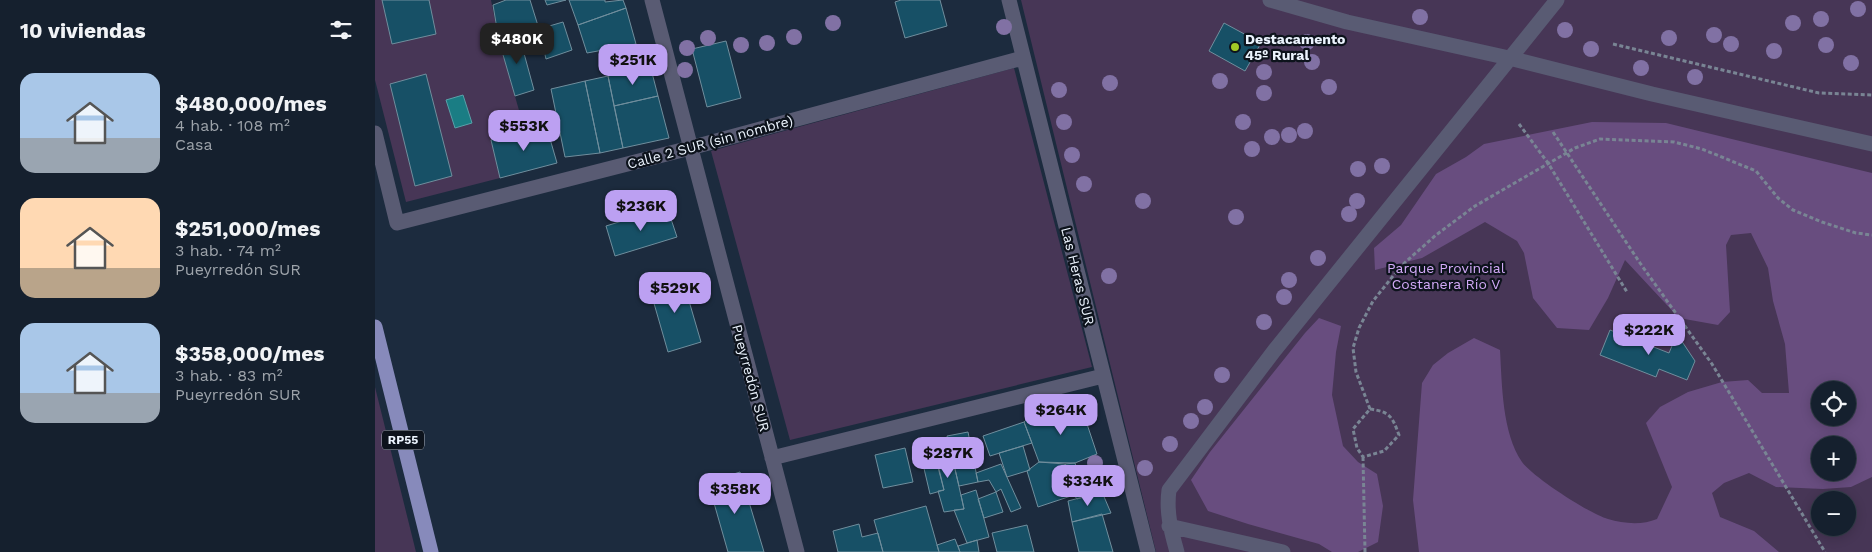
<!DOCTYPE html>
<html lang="es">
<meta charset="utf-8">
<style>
:root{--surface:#15202e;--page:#1e2836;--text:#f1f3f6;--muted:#9da3aa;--line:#343e4a;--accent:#bca0f2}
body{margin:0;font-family:"Work Sans",sans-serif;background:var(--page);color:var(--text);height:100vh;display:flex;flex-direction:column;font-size:19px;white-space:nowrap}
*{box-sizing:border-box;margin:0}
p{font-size:16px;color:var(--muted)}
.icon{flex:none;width:28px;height:28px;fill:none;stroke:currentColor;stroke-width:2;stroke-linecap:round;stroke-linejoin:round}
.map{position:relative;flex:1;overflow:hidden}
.sheet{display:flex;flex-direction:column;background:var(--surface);width:375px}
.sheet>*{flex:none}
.buttons{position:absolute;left:1436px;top:381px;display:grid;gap:10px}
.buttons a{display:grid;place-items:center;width:45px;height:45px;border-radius:50%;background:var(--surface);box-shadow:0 2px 12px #0003,0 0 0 1px var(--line);font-size:25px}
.price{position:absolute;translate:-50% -42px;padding:0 11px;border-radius:10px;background:var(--accent);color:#111;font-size:16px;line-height:32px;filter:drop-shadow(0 1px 2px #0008)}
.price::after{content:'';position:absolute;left:50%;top:30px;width:15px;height:11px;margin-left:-8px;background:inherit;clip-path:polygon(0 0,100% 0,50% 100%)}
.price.on{background:#222;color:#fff}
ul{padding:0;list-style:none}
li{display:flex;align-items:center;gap:15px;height:125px;padding:0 20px}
li span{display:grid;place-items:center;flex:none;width:140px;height:100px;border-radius:15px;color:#555}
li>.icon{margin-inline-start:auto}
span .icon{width:60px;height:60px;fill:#fffc;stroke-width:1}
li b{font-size:21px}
h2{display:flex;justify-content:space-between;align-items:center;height:60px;padding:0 20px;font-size:21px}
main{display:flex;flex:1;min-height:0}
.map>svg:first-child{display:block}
.green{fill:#473656;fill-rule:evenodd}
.forest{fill:#684d7f;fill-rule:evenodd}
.water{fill:#1a7d84;stroke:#59a1a9}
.building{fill:#175066;stroke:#708e9d}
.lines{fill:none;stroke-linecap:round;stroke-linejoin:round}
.path{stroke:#798594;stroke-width:3;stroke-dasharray:4 2.5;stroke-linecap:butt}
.minor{stroke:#595b73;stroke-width:15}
.primary{stroke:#878abb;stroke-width:15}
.tree{fill:#8171a4}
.poi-dot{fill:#a3c926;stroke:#0d131c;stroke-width:2}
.labels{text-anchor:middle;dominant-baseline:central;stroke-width:4.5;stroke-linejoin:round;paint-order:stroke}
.shield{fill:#0d131c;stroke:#a9b0ba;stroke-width:1}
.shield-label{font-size:12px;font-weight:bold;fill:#ecf4fe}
.poi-label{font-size:14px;font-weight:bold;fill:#ecf4fe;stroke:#0d131c;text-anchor:start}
.street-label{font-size:14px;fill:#ecf4fe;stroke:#0d131c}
.park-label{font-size:14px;fill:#d3aaf8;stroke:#0d131c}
</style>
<main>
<section class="sheet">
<h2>10 viviendas<svg class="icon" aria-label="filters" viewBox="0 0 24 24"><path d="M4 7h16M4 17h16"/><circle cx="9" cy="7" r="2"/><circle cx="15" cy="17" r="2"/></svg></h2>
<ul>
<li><span style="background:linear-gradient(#a9c7e8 65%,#9aa5b1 0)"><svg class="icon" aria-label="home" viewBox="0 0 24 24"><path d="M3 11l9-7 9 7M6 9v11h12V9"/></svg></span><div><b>$480,000/mes</b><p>4 hab. · 108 m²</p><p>Casa</p></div></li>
<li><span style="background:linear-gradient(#ffd9b3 70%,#b9a48a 0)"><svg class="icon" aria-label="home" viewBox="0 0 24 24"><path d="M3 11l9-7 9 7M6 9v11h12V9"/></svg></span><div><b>$251,000/mes</b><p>3 hab. · 74 m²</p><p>Pueyrredón SUR</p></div></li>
<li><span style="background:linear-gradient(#a9c7e8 70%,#9aa5b1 0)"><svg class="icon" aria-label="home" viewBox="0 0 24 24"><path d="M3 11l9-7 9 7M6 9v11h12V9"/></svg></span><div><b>$358,000/mes</b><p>3 hab. · 83 m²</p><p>Pueyrredón SUR</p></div></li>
</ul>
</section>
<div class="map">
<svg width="1497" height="552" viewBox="0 0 1497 552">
<rect width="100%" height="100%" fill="#1c2b3e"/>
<!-- green -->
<path class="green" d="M0 0H116L124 41 150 131 116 140 125 178 31 202 0 80Z
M646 0H1497V552H781ZM1445 390H1472V418H1445ZM1445 445H1472V472H1445ZM1445 500H1472V528H1445Z
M639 68 717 367 415 440 336 151Z
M0 387 41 552H0Z"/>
<!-- forest -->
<path class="forest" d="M1217 122 1291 123 1497 173V477L1476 487 1448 489 1401 487 1374 473 1349 483 1337 493 1345 517 1379 531 1404 552H1044L1038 500 1047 383 1058 365 1073 353 1099 338 1125 350C1127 384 1127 433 1147 462 1158 477 1215 514 1233 519 1249 524 1268 525 1282 519L1297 487 1271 423 1285 407 1313 392 1347 382 1373 380 1387 393H1414L1410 344 1398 301 1393 268 1376 233 1356 235 1351 245 1355 312 1343 325 1304 318 1250 260 1233 298 1214 330 1182 328 1158 298 1149 253 1142 241 1110 222 1047 258 1000 270 999 248 1026 225 1061 174 1091 157 1109 144ZM1445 390H1472V418H1445ZM1445 445H1472V472H1445Z
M944 318 966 326 961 352 957 395 968 446 983 462 1002 474 1008 506 1003 542 983 552H957L944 544 873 524 833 511 816 480 835 452 930 333Z"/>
<!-- water -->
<path class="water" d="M88 95 97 123 80 128 71 100Z"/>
<!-- building -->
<path class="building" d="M7 0H54L61 34 17 44Z
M131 0H155L164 29 124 41 118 5Z
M170 0H191L172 5Z
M194 0H230V2L248 0 251 8 203 25Z
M526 0H565L572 26 530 38 520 2Z
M251 8 261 44 212 53 203 25Z
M188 22 197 50 171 59 164 29Z
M849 23 886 43 870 71 834 51Z
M144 35 159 90 140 96 124 41Z
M351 41 366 98 332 107 317 49Z
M275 65 283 96 239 106 233 76Z
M51 74 77 176 40 186 15 84Z
M233 76 248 148 225 153 210 81Z
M210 81 225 153 190 157 176 89Z
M283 96 294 138 248 148 239 106Z
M171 125 182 163 125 178 116 140Z
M292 207 302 237 240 256 231 226Z
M307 277 326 342 293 352 274 286Z
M1235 330 1294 353 1302 334 1320 361 1312 380 1284 369 1281 377 1225 355Z
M691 405 710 418 722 454 700 463 664 462 649 422 653 418Z
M649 422 657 443 615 456 608 436Z
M593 432 603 482 584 486 572 436Z
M574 442 589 509 569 512 563 491 569 490 558 444Z
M648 446 655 470 632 477 624 453Z
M530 448 538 482 508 488 500 455Z
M560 456 569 490 555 494 547 460Z
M664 462 690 464 702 494 663 507 652 471Z
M700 463 704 476 718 471 727 492 702 499 699 495 702 494 690 464Z
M626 464 646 508 636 512 626 489 621 492 614 480 603 482 601 473Z
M365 472 389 552H353L333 482Z
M601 490 614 537 592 543 579 510 589 509 586 495Z
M621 492 628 512 609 518 603 499Z
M727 492 736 513 697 522 693 501Z
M551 506 564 552H508L499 520Z
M727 514 738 552H704L697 522Z
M484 524 487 537 503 533 508 552H463L458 531Z
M652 525 659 552H622L617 533Z
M580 539 585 552H564L562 545Z
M602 540 604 552H585L583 546Z"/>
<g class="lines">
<!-- path -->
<path class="path" d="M1238 44 1444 93 1497 95
M1144 124 1173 163 1252 292
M1178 132 1265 263 1337 364 1450 552
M995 409 981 372 978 348 984 328 998 301 1026 266 1061 235 1100 206 1200 148 1225 139 1299 142 1327 149 1381 171 1403 198 1418 210 1447 222 1481 233 1497 235
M995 409C1015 412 1017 416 1024 435L1009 451 988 457 982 448 978 429Z
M988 457 990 552"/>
<!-- minor -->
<path class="minor" d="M277 0 422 552
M634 0 773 552
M895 0 972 22 1134 58 1277 94 1497 144
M0 133 22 223 315 148 648 58
M397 458 728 376
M794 526 908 552
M802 552C796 531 791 512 794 490L899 351 1182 0"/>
<!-- primary -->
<path class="primary" d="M0 327 56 552"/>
</g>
<!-- trees -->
<g class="tree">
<circle cx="1483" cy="9" r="8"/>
<circle cx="1045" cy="17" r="8"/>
<circle cx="1446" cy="19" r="8"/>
<circle cx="458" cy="23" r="8"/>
<circle cx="1418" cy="23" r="8"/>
<circle cx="629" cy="27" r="8"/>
<circle cx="1190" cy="30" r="8"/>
<circle cx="1339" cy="35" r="8"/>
<circle cx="419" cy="37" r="8"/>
<circle cx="333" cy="38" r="8"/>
<circle cx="1294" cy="38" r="8"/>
<circle cx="932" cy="42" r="8"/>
<circle cx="392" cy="43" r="8"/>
<circle cx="1356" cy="44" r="8"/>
<circle cx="366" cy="45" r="8"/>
<circle cx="1451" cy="45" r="8"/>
<circle cx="312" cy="48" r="8"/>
<circle cx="1216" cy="49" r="8"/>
<circle cx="1399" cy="51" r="8"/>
<circle cx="937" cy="62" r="8"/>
<circle cx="1476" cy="63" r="8"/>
<circle cx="1266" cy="68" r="8"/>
<circle cx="310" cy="70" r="8"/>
<circle cx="889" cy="72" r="8"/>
<circle cx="1320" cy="77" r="8"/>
<circle cx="845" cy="81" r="8"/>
<circle cx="735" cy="83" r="8"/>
<circle cx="954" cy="87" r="8"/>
<circle cx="684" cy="90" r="8"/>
<circle cx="889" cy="93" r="8"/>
<circle cx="689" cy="122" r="8"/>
<circle cx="868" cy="122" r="8"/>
<circle cx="930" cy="131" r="8"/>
<circle cx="914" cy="135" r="8"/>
<circle cx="897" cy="137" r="8"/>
<circle cx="877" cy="149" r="8"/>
<circle cx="697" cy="155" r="8"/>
<circle cx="1007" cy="166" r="8"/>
<circle cx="983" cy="169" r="8"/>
<circle cx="709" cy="184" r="8"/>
<circle cx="768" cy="201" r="8"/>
<circle cx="982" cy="201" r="8"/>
<circle cx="974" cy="214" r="8"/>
<circle cx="861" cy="217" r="8"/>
<circle cx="943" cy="258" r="8"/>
<circle cx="734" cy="276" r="8"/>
<circle cx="914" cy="280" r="8"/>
<circle cx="909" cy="297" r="8"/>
<circle cx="889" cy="322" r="8"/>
<circle cx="847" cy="375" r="8"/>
<circle cx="830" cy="407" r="8"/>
<circle cx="816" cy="421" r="8"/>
<circle cx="795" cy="444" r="8"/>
<circle cx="720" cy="463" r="8"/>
<circle cx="770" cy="468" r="8"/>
</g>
<!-- markers -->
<circle class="poi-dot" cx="860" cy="47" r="5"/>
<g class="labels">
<!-- shield labels -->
<rect class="shield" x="7" y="430.5" width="42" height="19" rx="4"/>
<g class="shield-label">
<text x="28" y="440">RP55</text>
</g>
<!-- poi labels -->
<g class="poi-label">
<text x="870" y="39">Destacamento<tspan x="870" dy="16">45º Rural</tspan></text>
</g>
<!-- street labels -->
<g class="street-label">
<text transform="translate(335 142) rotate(-15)">Calle 2 SUR (sin nombre)</text>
<text transform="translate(703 276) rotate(76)">Las Heras SUR</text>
<text transform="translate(376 378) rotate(75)">Pueyrredón SUR</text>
</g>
<!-- park labels -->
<g class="park-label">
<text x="1071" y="268">Parque Provincial<tspan x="1071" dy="16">Costanera Río V</tspan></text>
</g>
</g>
</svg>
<div class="buttons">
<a><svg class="icon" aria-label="locate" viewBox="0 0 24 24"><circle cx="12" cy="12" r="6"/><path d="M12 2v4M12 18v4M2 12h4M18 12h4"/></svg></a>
<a>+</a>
<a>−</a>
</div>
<b class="price on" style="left:142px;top:65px">$480K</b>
<b class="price" style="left:258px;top:86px">$251K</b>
<b class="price" style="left:149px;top:152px">$553K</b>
<b class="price" style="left:266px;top:232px">$236K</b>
<b class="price" style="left:300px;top:314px">$529K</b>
<b class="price" style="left:1274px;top:356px">$222K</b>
<b class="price" style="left:686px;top:436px">$264K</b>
<b class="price" style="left:573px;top:479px">$287K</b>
<b class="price" style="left:713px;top:507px">$334K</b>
<b class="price" style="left:360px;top:515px">$358K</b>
</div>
</main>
